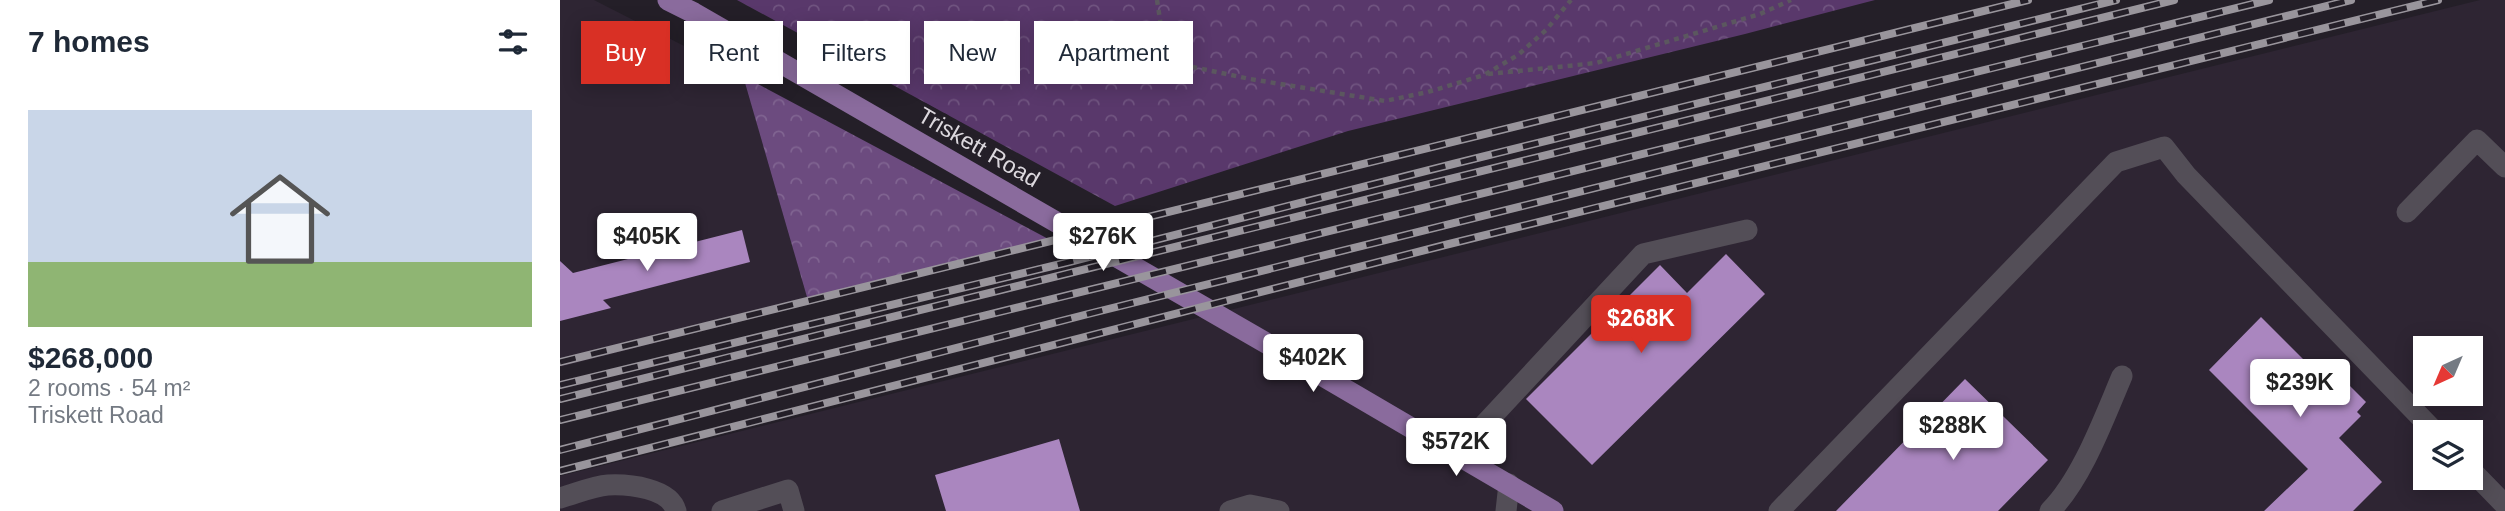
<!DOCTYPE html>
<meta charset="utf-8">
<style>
:root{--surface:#fff;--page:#f6f6f7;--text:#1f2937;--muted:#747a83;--accent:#d93025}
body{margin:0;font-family:Helvetica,sans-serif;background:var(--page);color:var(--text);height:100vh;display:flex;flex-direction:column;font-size:26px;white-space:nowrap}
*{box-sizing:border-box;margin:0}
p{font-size:23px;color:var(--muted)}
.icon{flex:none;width:38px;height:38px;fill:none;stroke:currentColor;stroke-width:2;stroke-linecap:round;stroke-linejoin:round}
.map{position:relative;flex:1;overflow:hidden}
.details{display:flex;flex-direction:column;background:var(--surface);width:560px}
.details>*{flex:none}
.banner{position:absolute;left:21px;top:21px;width:665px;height:63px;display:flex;gap:14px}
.needle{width:46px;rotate:224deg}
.fabs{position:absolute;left:1853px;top:336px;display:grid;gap:14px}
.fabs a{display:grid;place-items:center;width:70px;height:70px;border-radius:0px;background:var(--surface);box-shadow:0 4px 18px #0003;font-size:35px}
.price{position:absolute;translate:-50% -60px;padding:0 16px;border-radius:7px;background:#fff;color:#222;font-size:23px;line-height:46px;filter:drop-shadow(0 2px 4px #0008)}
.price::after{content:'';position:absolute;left:50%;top:42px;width:21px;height:16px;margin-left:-10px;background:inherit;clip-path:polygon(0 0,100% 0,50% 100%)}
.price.on{background:var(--accent);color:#fff}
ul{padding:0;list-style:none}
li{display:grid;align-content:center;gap:14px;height:371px;padding:0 28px}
li span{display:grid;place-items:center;height:217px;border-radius:0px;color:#555}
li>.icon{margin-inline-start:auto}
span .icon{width:126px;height:126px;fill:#fffc;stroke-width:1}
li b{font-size:30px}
h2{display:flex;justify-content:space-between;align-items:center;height:84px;padding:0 28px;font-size:30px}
.tag{padding:0 24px;border-radius:0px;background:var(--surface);box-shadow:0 4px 18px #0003;font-size:24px;line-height:63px}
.tag.on{background:var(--accent);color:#fff}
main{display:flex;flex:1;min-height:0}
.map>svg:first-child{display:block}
.built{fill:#2e2533;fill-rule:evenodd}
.forest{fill:url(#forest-crowns)}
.park{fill:url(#park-crowns)}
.building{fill:#aa86bf}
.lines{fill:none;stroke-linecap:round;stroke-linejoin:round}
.path{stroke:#5b575f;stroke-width:4.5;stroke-dasharray:5 5;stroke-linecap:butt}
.minor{stroke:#534e57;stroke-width:21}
.major{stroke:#8a6b9d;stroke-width:21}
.rail-casing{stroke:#99959c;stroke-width:8}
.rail{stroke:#241f28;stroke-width:5;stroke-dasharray:16;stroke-linecap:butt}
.labels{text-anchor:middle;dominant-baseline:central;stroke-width:7;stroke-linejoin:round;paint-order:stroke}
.street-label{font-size:23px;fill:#dcd8de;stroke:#241f28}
</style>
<main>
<section class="details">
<h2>7 homes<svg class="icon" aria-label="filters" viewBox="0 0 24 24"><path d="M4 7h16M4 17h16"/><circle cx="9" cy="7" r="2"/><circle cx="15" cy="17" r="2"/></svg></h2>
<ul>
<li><span style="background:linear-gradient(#c9d6e8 70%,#8fb573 0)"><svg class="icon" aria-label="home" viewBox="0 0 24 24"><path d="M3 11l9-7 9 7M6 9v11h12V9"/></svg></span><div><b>$268,000</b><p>2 rooms · 54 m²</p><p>Triskett Road</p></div></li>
</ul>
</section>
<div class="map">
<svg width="1945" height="511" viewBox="0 0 1945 511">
<defs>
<pattern id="forest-crowns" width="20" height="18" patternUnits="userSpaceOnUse" patternTransform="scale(1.75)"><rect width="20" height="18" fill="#6c4b7f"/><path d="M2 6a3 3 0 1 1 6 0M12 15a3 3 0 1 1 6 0" fill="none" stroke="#806491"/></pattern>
<pattern id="park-crowns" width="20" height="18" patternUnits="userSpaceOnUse" patternTransform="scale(1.75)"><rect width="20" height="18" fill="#59386b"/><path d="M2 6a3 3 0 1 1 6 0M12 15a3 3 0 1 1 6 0" fill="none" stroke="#705480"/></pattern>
</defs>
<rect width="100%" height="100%" fill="#241f28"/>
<!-- built -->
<path class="built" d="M0 0H34L183 76 249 304 0 367Z
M1920 0H1945V511H0V476ZM1866 348H1911V394H1866ZM1866 432H1911V478H1866Z"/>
<!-- forest -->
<path class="forest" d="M183 76 494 242 249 304Z"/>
<!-- park -->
<path class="park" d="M177 0H1315L1185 34 788 131 555 206Z"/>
<!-- building -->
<path class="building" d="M182 230 190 262 43 300 51 308 0 321V261L13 273Z
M1166 254 1205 294 1032 465 966 399 1100 265 1127 293Z
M1701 317 1760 376 1770 366 1806 402 1797 412 1801 416 1779 438 1822 482 1793 511H1704L1748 469 1649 370Z
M1405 379 1488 460 1438 511H1276Z
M499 439 520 511H386L375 475Z"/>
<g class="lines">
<!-- path -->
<path class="path" d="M597 0 603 39 615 54 633 67 690 79 825 101 868 92 924 75 958 55 986 30 1011 0
M928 74 1036 63 1200 14 1231 0"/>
<!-- minor -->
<path class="minor" d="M1847 212 1917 140 1945 167
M897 454 1083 254 1187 230
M1911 470 1945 505
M0 498C15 494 33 486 48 485 69 484 110 488 116 511
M162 511 228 490 234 511
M670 511 690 505 719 511
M946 511 949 484
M1219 511 1556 162 1604 147 1626 175 1875 432
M1490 511C1522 479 1544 418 1562 376"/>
<!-- major -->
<path class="major" d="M108 0 134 13 732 358 993 511"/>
<!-- rail casing -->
<g class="rail-casing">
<path id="rail" d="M0 362 1468 0
M0 385 513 261 893 164 1556 0
M0 399 1614 0
M0 420 1709 0
M0 450 528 314 1791 0
M0 471 885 245 1878 0"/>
</g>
<!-- rail -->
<use href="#rail" class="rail"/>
</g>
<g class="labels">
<!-- street labels -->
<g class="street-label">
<text transform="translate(419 147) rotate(30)">Triskett Road</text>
</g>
</g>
</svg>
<div class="fabs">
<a><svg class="needle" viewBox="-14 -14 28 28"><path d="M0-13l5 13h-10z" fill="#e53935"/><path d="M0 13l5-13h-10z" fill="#747a83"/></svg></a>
<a><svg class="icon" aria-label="layers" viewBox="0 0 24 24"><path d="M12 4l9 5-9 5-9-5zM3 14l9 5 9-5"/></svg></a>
</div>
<b class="price" style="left:87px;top:273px">$405K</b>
<b class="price" style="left:543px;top:273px">$276K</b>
<b class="price on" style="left:1081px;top:355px">$268K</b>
<b class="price" style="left:753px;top:394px">$402K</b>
<b class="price" style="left:1740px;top:419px">$239K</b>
<b class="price" style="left:1393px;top:462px">$288K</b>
<b class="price" style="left:896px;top:478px">$572K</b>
<div class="banner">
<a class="tag on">Buy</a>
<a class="tag">Rent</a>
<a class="tag">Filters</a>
<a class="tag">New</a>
<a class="tag">Apartment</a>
</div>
</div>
</main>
